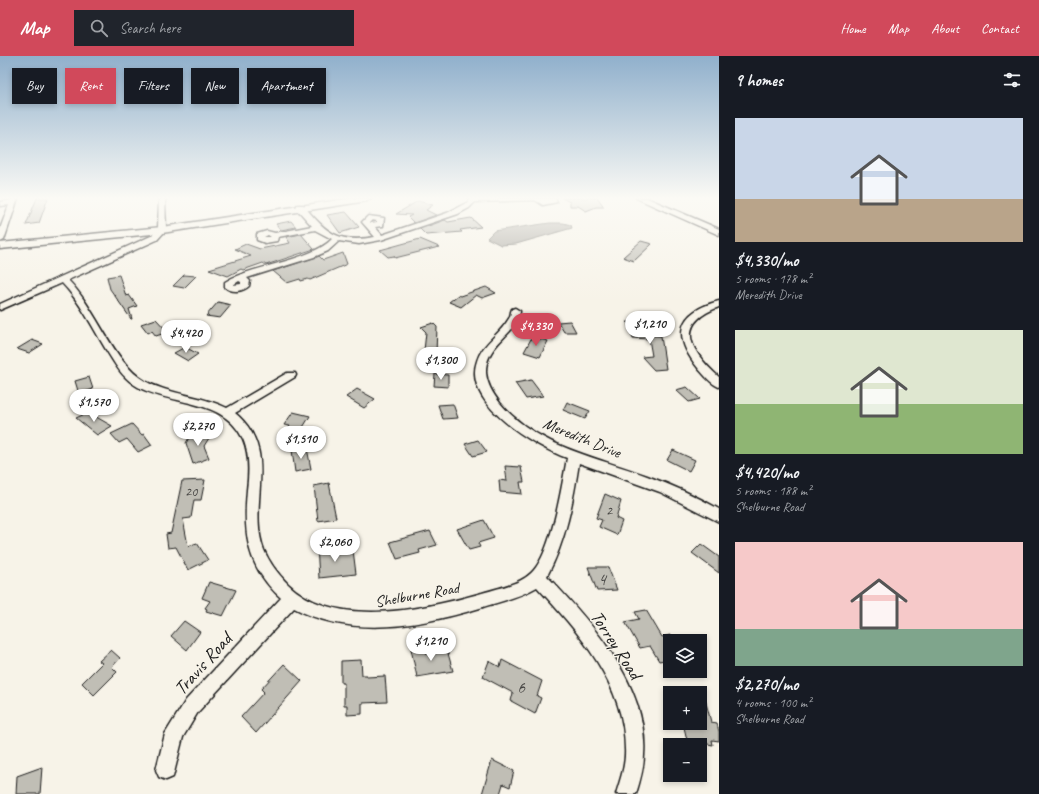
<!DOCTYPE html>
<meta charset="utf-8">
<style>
:root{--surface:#171b24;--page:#20242c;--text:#f1f3f6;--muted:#9ea1a6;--accent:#d1495b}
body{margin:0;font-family:Caveat,sans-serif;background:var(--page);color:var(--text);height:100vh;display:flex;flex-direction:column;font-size:15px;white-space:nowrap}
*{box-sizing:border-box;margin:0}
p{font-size:13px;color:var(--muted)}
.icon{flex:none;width:22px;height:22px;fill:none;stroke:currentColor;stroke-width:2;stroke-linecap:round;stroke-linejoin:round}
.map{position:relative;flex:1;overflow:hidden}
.details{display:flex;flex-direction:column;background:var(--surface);width:320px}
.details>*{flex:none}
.guide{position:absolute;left:12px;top:12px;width:380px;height:36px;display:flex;gap:8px}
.controls{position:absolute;left:663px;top:578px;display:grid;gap:8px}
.controls a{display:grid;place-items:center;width:44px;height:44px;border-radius:0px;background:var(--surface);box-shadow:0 2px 6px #0003;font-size:20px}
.price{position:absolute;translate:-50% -34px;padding:0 9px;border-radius:14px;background:#fff;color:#222;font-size:13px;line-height:26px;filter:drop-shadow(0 1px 2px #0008)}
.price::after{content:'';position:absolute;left:50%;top:24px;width:12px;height:9px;margin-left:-6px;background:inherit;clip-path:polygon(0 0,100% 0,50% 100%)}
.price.selected{background:var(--accent);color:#fff}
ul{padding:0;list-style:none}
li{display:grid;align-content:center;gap:8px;height:212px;padding:0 16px}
li span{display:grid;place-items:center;height:124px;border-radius:0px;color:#555}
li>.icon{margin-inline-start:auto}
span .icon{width:72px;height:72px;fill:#fffc;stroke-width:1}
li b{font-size:17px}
h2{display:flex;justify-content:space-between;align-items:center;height:48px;padding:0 16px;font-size:17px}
.chip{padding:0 14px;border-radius:0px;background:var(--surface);box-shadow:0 2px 6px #0003;font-size:14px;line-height:36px}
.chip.selected{background:var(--accent);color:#fff}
header{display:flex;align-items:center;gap:24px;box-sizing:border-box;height:56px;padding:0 20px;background:var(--accent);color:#fff}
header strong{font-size:19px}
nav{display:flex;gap:22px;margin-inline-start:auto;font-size:14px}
.search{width:280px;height:36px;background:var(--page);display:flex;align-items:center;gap:10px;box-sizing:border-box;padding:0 14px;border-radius:0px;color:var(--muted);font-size:15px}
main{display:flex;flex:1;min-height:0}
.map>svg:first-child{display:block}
.water{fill:#aca9a2;stroke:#72716c}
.building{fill:#c0beb5;stroke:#1c1c1c}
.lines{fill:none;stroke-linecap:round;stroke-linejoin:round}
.minor-casing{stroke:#1c1c1c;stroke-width:3}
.tertiary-casing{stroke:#1c1c1c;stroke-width:3}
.minor{fill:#f7f3e8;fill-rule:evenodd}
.tertiary{fill:#f7f3e8;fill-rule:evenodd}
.labels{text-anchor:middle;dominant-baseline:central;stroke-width:3;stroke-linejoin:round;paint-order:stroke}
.number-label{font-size:14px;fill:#454442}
.street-label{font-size:16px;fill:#1c1c1c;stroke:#f7f3e8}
.near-number-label{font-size:17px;fill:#454442}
.near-street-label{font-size:19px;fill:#1c1c1c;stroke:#f7f3e8}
</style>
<header>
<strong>Map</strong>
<div class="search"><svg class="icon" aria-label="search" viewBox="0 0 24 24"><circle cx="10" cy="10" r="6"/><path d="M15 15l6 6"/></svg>Search here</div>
<nav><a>Home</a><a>Map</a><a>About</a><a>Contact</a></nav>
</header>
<main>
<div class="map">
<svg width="719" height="738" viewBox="0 0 719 738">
<rect width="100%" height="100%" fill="#f7f3e8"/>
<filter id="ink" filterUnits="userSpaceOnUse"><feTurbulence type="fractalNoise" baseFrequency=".025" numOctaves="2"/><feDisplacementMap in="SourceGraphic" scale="8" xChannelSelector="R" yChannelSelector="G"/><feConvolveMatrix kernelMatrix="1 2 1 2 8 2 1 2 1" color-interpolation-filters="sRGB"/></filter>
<g filter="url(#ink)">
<!-- water -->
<path class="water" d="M550 167H563L571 169 572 172 516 188 501 189 487 182 494 175Z"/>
<!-- building -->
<path class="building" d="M37 142H48L39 167 26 169Z
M562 142H598L604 151H596L586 155 578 150H570V146Z
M418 145 433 149 426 154 436 159 414 167 408 161 412 159 396 158Z
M346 156 359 171 340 177 327 159Z
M471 162 481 171 460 174 462 176 426 179 420 173 445 164 448 166Z
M291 165 296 171 281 174 276 168Z
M301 178 314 193 266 209 263 207 243 214 241 213 228 220 209 213 251 200 235 193 246 188 260 193 290 187 286 181Z
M420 183 439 191 395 202 394 200 388 201 380 194Z
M641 185 652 188 634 205 623 201Z
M343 197 347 208 310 224 308 223 301 225 300 223 287 227 273 215 319 200 323 204Z
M119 219 126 240 129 239 137 250 129 253 132 263H131L110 233 107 221Z
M184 219 196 220 184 232 173 230Z
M486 231 496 237 482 242 476 239 461 251 449 246 458 239 460 240Z
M218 246 231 249 220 262 206 260Z
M156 263 168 276 156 280 152 275 148 277 141 268Z
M570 265 576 276H564L558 266Z
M627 266 645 267 649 279 661 280 666 313 654 314 642 301 652 300 649 283 633 282Z
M433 267 437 271 436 297 444 294 453 302 448 305V313L428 295H424L426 276 421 271Z
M532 281 548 285 540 301 524 296Z
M32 284 43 288 29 297 17 293Z
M185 291 198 298 188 305 174 297Z
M435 318 448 319V331L434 330Z
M89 321 93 333 79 338 75 325Z
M531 324 543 340 526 343 515 327Z
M687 331 700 343 689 346 676 334Z
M357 333 375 343 364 352 346 341Z
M567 346 590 355 585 363 563 354Z
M453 348 458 362 443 363 438 349Z
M89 356 98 362 112 370 97 379 76 362Z
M293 356 310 360 297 381 285 377 290 370 284 369Z
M132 368 142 379 144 378 152 389 138 396 127 383 119 387 111 378Z
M193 375 208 377 206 381 209 382 204 390 209 402 193 408 186 387Z
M478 384 487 396 473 400 465 388Z
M307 392 311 413 295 416 292 394Z
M673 394 695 404 689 415 667 404Z
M505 410 521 411 524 426H520L522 438 500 436 499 424 507 425Z
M205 424 201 444H194L191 462 183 463 188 490 197 487 208 504 188 514 176 491 168 492 166 478 171 477 182 425Z
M329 427 336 462 318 465 314 430Z
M605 438 621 445 616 462 622 465 617 479 599 471 602 464 596 462Z
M484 464 494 482 478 487 480 491 469 494 457 473Z
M430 475 437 489 419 494 420 497 397 503 390 486Z
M701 488 719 501V517L692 497Z
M328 489V496L353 494 356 518 319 522 317 490Z
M588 511H608L617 534 597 535Z
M209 526 236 534 223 560 206 555 207 553 205 552 210 545 202 542Z
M646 554 662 581 670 579V603L659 605 650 590 640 592 625 566 639 563 635 556Z
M184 565 200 576 187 594 171 580Z
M425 590 427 598 447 594 453 615 417 621 411 593Z
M111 594 120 602 112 611 117 616 94 639 82 627 102 607 99 605Z
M361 604 362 619H367V621L385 620 387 646 362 647V658L347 659V649H344V627H341V605Z
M502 604 542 625 537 640 541 642 535 658 511 645 513 637 483 621 489 605 500 611Z
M284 608 302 625 256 677 241 661 264 636 261 633Z
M703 635 711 666 717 667 719 676V685L712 684 713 689 687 684 683 667H700V636Z
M492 704 514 715 510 731 503 728 500 738H482Z
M42 711 40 738H16L17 720Z"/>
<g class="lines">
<!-- minor casing -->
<g class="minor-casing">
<path id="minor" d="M12 142H18L4 184 0 186V173L9 149 0 150V146L11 144Z
M159 142H165L166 174 157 184 68 224C96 252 114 308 145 325 170 339 201 339 227 352L287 317H295L296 319 295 321 235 357C282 396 246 447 264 494 269 506 279 519 288 528 335 574 426 553 482 537 498 532 523 528 534 514 552 493 562 430 567 402 535 390 462 348 477 305 482 288 499 279 508 264 511 261 510 257 512 253L515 252 520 255C520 277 485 286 486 317 487 328 493 338 500 347 536 391 597 401 647 420 672 429 696 440 719 453V466L660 436 579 407C573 445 566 485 547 520 592 567 649 630 644 699 644 712 640 725 636 738H616C620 724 626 709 625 693 625 628 579 577 537 531 520 541 499 546 480 552 420 570 352 583 294 552L198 656 183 681 173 721 166 724 159 721 156 714 165 678 186 644 281 542C247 511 243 478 247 434 249 418 250 399 243 383 224 342 173 350 138 331 122 322 115 308 105 292 92 270 80 246 62 227L0 254V248L151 180 158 173Z
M469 142H555L557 146 543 149 535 144 475 146 469 152 458 158 381 184 359 188 339 185 328 195 314 201 247 222 250 225 249 230C243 236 231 237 225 231V226L232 222C260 209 311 204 332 183L315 174 278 181 277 185 265 187 257 184V178L267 175 275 177 312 170 297 153V149H303C326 176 337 188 375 181L362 166 368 160 384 162 383 170 375 171 382 179 447 157 468 146ZM372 164 377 165V166L371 167 370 166ZM268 179 271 181H264ZM239 225 241 226V228L233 229Z
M719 245V251C673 268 691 296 719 321V331C711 328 704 319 698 312 672 280 677 256 719 245Z"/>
</g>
<!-- tertiary casing -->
<g class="tertiary-casing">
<path id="tertiary" d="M352 142H371L367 145 162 177 0 193V187L162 171Z
M636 142H647L719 173V179Z"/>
</g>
<!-- minor -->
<use href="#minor" class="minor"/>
<!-- tertiary -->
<use href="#tertiary" class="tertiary"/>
</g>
</g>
<!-- sky -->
<linearGradient id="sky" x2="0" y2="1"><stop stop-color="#90b0cc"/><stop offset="0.58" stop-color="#fbfaf5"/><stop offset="1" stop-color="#fbfaf5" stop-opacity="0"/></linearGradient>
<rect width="719" height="245" fill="url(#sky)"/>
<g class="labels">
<!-- number labels -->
<g class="number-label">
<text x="191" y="435">20</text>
<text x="609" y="454">2</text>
</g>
<!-- street labels -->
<g class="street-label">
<text transform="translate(582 382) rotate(22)">Meredith Drive</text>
<text transform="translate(417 539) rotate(-10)">Shelburne Road</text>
</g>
<!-- near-number labels -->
<g class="near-number-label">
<text x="602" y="523">4</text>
<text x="521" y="631">6</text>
</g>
<!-- near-street labels -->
<g class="near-street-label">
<text transform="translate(616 589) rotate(57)">Torrey Road</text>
<text transform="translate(203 608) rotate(-48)">Travis Road</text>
</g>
</g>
</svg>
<div class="controls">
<a><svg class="icon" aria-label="layers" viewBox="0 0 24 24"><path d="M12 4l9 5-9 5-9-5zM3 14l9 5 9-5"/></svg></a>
<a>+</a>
<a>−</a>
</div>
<b class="price" style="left:650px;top:289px">$1,210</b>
<b class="price selected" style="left:536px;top:291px">$4,330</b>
<b class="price" style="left:186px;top:298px">$4,420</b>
<b class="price" style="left:441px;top:325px">$1,300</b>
<b class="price" style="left:94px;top:367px">$1,570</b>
<b class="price" style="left:198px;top:391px">$2,270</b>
<b class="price" style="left:301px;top:404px">$1,510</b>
<b class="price" style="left:335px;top:507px">$2,060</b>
<b class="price" style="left:431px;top:606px">$1,210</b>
<div class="guide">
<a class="chip">Buy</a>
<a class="chip selected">Rent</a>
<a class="chip">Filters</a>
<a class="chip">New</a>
<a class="chip">Apartment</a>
</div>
</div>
<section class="details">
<h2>9 homes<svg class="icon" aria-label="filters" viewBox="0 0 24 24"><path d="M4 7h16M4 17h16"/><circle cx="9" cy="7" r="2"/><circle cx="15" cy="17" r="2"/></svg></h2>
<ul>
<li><span style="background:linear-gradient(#c9d6e8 65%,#b9a48a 0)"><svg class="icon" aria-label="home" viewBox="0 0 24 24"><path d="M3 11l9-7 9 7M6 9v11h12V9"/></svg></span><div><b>$4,330/mo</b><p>5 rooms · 178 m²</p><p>Meredith Drive</p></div></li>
<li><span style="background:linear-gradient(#dfe7d0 60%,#8fb573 0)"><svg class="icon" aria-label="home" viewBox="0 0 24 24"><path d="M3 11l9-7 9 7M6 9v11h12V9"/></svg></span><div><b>$4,420/mo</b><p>5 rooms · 188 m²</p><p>Shelburne Road</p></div></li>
<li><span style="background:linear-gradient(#f6c9c9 70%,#7fa58c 0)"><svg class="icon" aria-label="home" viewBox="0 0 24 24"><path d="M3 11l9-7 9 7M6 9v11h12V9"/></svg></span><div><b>$2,270/mo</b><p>4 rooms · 100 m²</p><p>Shelburne Road</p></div></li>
</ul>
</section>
</main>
